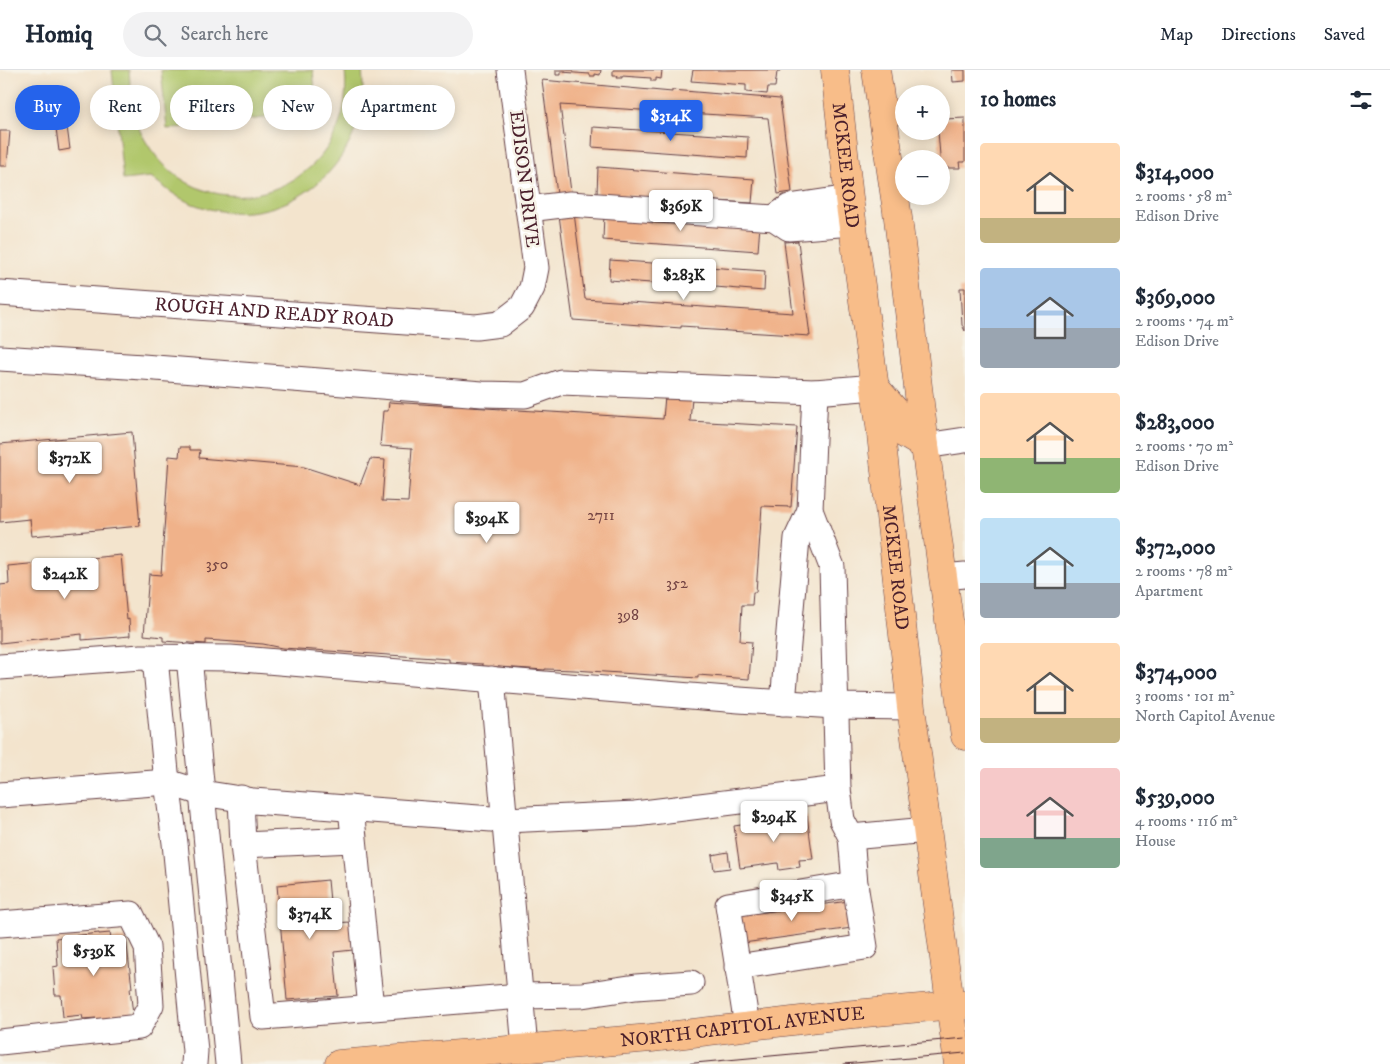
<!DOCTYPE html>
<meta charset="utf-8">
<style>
:root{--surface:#fff;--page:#f2f2f3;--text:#1f2937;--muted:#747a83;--line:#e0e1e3;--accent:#2563eb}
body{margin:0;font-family:"IM FELL DW Pica",serif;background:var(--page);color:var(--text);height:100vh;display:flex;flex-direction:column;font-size:19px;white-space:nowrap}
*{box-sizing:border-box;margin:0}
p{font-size:16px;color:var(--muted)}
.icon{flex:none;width:28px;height:28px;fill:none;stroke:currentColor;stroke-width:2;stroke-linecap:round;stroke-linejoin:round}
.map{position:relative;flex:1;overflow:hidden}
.panel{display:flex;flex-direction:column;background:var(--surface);width:425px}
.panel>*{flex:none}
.guide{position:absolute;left:15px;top:15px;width:475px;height:45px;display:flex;gap:10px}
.buttons{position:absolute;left:895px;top:15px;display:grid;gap:10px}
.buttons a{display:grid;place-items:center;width:55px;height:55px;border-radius:50%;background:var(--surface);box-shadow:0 2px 12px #0003;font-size:25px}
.price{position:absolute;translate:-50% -42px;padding:0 11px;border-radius:5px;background:#fff;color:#222;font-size:16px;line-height:32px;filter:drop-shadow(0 1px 2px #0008)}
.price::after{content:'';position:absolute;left:50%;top:30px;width:15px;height:11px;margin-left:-8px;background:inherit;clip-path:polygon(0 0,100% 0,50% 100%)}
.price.selected{background:var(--accent);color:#fff}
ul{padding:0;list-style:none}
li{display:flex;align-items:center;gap:15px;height:125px;padding:0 15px}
li span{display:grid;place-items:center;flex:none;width:140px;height:100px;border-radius:5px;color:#555}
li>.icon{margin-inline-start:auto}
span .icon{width:60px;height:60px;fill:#fffc;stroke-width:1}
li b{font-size:21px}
h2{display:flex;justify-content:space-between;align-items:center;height:60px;padding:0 15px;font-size:21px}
.chip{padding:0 18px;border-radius:22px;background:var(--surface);box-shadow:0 2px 12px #0003;font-size:18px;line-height:45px}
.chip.selected{background:var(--accent);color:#fff}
header{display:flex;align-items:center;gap:30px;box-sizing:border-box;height:70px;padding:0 25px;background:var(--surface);border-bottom:1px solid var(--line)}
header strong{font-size:24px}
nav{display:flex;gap:28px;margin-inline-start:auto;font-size:18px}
.search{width:350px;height:45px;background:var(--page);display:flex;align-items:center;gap:12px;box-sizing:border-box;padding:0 18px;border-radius:28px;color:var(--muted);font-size:19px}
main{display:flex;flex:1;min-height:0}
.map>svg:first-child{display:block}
.green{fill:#b1c76c;stroke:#7e734c}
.building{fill:#f0b28a}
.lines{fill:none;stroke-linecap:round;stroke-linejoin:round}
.minor-casing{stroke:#633d43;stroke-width:27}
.major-casing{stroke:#633d43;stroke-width:29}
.minor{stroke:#fff;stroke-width:25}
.major{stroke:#f8bd89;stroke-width:28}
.tram{stroke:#4a1f2b;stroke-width:1}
.labels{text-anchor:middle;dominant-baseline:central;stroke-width:5;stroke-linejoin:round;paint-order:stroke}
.number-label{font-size:16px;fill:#744443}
.street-label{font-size:19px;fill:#4a1f2b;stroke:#f7f3e8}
</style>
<header>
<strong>Homiq</strong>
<div class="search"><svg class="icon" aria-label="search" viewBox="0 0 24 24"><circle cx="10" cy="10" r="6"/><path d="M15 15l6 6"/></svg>Search here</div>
<nav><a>Map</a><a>Directions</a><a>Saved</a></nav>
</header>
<main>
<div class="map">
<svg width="965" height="994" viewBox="0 0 965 994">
<rect width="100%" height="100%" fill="#f7f3e8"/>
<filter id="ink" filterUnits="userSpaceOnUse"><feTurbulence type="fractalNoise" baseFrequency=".02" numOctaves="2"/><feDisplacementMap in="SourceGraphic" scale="10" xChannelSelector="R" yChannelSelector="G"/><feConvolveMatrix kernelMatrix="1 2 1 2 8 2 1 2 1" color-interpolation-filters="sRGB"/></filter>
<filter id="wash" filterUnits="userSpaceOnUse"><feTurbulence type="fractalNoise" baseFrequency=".0096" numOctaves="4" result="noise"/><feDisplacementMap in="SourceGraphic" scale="20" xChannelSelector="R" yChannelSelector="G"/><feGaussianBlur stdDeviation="1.12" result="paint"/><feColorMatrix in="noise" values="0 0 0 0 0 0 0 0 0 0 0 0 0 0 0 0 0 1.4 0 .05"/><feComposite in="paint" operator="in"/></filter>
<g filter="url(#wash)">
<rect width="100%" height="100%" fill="#f3e4cd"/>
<!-- green -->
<path class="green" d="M112 0H129C131 24 132 49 145 70 206 174 358 121 345 0H362C373 94 283 168 193 134 177 128 164 117 151 107L123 110Z
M161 0H313L317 42 167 59Z"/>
<g id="blocks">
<!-- building -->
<path class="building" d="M556 0H601L600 5 595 4V6H590V4L561 2V5H556Z
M613 0H662L661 9 656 8V11H651V8L622 6V8H617L618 6H613Z
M693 0H780V2H777L775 17H768L767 24 746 22V15L691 11Z
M952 0H965V11L953 12Z
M542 10 672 22V20L780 29 792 122 778 124 768 48 560 35 571 122 557 124Z
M65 42 70 79 59 81 54 43Z
M965 48V92H959L960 98H941L938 61H941V57H944V49Z
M593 57 748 67 747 88 592 77Z
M0 61H10L7 96H0Z
M598 97 754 109 752 133 682 129V127L666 126V128L597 124Z
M574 143 585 229 793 243 784 172 798 171 810 266 697 259V257L681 256V258L573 250 559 145Z
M604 144 760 155 758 181 603 170Z
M610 190 765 201 764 221 679 214V215L609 210Z
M960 218H965V261L962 255Z
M665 326 692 328 690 351 797 357 791 437 762 436 756 522H753L752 535H742L740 571 752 572 749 609 698 605V608L574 600 545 599V600L483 596V594L449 592V589L283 578 263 574 206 570V574L163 571V567L144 565 149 504 161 505 169 386 179 387 180 377H190V380H200L199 388 304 397 360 415 370 389 385 390 382 431 408 432 412 378 380 376 383 341H388L389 332 663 349Z
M132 362 140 456 32 466 30 449 0 452V374Z
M121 485 127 550 129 549 130 566 82 570V564L0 573V515L9 514 8 496Z
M807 746 813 789 799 790 800 797 779 800 778 793 740 798 734 756Z
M728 782 730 798 714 800 712 785Z
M328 810 332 853 351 852 353 880 334 882 338 926 287 930 277 815Z
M849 831 852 858 736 874 733 846Z
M99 863V864L110 863 111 869 126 867 132 918H130L133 945 96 951V948L83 949 82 945 63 947 61 925H55L53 897 58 896 56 868Z"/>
</g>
</g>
<g filter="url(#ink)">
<use href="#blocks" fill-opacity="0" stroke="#633d43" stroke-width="1"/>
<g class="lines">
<!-- minor casing -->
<g class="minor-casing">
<g id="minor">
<path d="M528 139 570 134 774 148 789 158 852 153"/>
<path d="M774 148 789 137 849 128"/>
<path id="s1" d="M0 223 476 257 500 254 522 237 532 218 536 198 510 0"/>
<path d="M0 288 143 297 482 324 525 325 561 312 815 322 875 317"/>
<path d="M925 376 965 370"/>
<path d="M943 507 965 505"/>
<path d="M189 587 228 994"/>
<path d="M155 588 167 712 175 773 195 981 194 994"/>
<path d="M0 597 141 587 230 588 739 630 835 636 911 637"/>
<path d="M492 609 525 978"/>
<path d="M783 633 797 468 810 440"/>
<path d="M0 725 167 712 202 723 253 731 505 750 635 744 838 719 832 497 810 440 815 322"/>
<path d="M241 728 243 775 263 947 521 926 582 925 636 917 691 913"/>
<path d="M351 738 371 938"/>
<path d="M851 767 927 760"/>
<path d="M243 775 353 770"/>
<path d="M0 854 131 844 147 877 151 935 139 957 0 972"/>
<path d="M737 897 865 877 855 814 851 767 842 750 838 719"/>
<path d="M747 956 728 835 855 814"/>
</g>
</g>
<!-- major casing -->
<g class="major-casing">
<g id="major">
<path id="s2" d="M835 0 849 128 880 355 911 637 958 994"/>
<path d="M876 0 898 148 925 376 965 666"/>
<path d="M875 317 899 345 901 362 925 376"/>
<path id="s3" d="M339 994 651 968 843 945 965 934"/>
</g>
</g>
<!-- minor -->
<use href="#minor" class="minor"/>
<!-- major -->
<use href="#major" class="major"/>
<!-- tram -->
<path class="tram" d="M684 994 965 968
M844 994 965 983"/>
</g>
</g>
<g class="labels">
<!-- number labels -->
<g class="number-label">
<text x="601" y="445">2711</text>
<text x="217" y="494">350</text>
<text x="677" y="513">352</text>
<text x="628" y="545">398</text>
</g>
<!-- street labels -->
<g class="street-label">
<text stroke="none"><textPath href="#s2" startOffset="96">MCKEE ROAD</textPath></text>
<text transform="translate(524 109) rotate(83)">EDISON DRIVE</text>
<text stroke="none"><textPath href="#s1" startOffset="275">ROUGH AND READY ROAD</textPath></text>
<text stroke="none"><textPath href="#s2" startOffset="501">MCKEE ROAD</textPath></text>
<text stroke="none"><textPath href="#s3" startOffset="405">NORTH CAPITOL AVENUE</textPath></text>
</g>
</g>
</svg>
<div class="buttons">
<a>+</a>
<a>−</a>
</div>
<b class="price selected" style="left:671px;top:72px">$314K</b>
<b class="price" style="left:681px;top:162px">$369K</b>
<b class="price" style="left:684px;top:231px">$283K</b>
<b class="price" style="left:70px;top:414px">$372K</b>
<b class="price" style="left:487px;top:474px">$394K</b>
<b class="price" style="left:65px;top:530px">$242K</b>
<b class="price" style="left:774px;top:773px">$294K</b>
<b class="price" style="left:792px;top:852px">$345K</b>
<b class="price" style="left:310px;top:870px">$374K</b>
<b class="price" style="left:94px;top:907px">$539K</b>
<div class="guide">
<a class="chip selected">Buy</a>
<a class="chip">Rent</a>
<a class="chip">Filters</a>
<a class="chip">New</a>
<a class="chip">Apartment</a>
</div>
</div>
<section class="panel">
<h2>10 homes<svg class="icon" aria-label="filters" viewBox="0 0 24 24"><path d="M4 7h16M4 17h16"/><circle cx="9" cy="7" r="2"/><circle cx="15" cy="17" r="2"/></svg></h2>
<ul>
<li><span style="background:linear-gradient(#ffd9b3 75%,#c2b280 0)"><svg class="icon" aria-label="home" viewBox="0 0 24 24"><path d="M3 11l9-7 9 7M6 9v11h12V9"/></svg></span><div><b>$314,000</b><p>2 rooms · 58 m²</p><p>Edison Drive</p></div></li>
<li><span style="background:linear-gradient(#a9c7e8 60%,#9aa5b1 0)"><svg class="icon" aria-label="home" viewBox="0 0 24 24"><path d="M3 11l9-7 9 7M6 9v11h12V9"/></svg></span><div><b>$369,000</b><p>2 rooms · 74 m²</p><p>Edison Drive</p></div></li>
<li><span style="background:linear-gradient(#ffd9b3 65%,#8fb573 0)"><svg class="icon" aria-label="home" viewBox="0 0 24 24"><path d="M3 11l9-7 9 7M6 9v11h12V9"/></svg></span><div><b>$283,000</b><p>2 rooms · 70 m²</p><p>Edison Drive</p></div></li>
<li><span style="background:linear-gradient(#bfe0f5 65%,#9aa5b1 0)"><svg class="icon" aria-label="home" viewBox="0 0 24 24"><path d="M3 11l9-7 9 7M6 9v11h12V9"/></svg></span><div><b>$372,000</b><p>2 rooms · 78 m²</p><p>Apartment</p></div></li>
<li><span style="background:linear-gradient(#ffd9b3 75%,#c2b280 0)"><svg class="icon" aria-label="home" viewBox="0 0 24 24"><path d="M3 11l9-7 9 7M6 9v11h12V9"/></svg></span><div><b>$374,000</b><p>3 rooms · 101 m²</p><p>North Capitol Avenue</p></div></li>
<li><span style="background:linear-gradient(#f6c9c9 70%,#7fa58c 0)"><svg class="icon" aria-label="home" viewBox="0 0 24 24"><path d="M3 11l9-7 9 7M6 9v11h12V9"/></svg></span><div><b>$539,000</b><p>4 rooms · 116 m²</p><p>House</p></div></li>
</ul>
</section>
</main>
